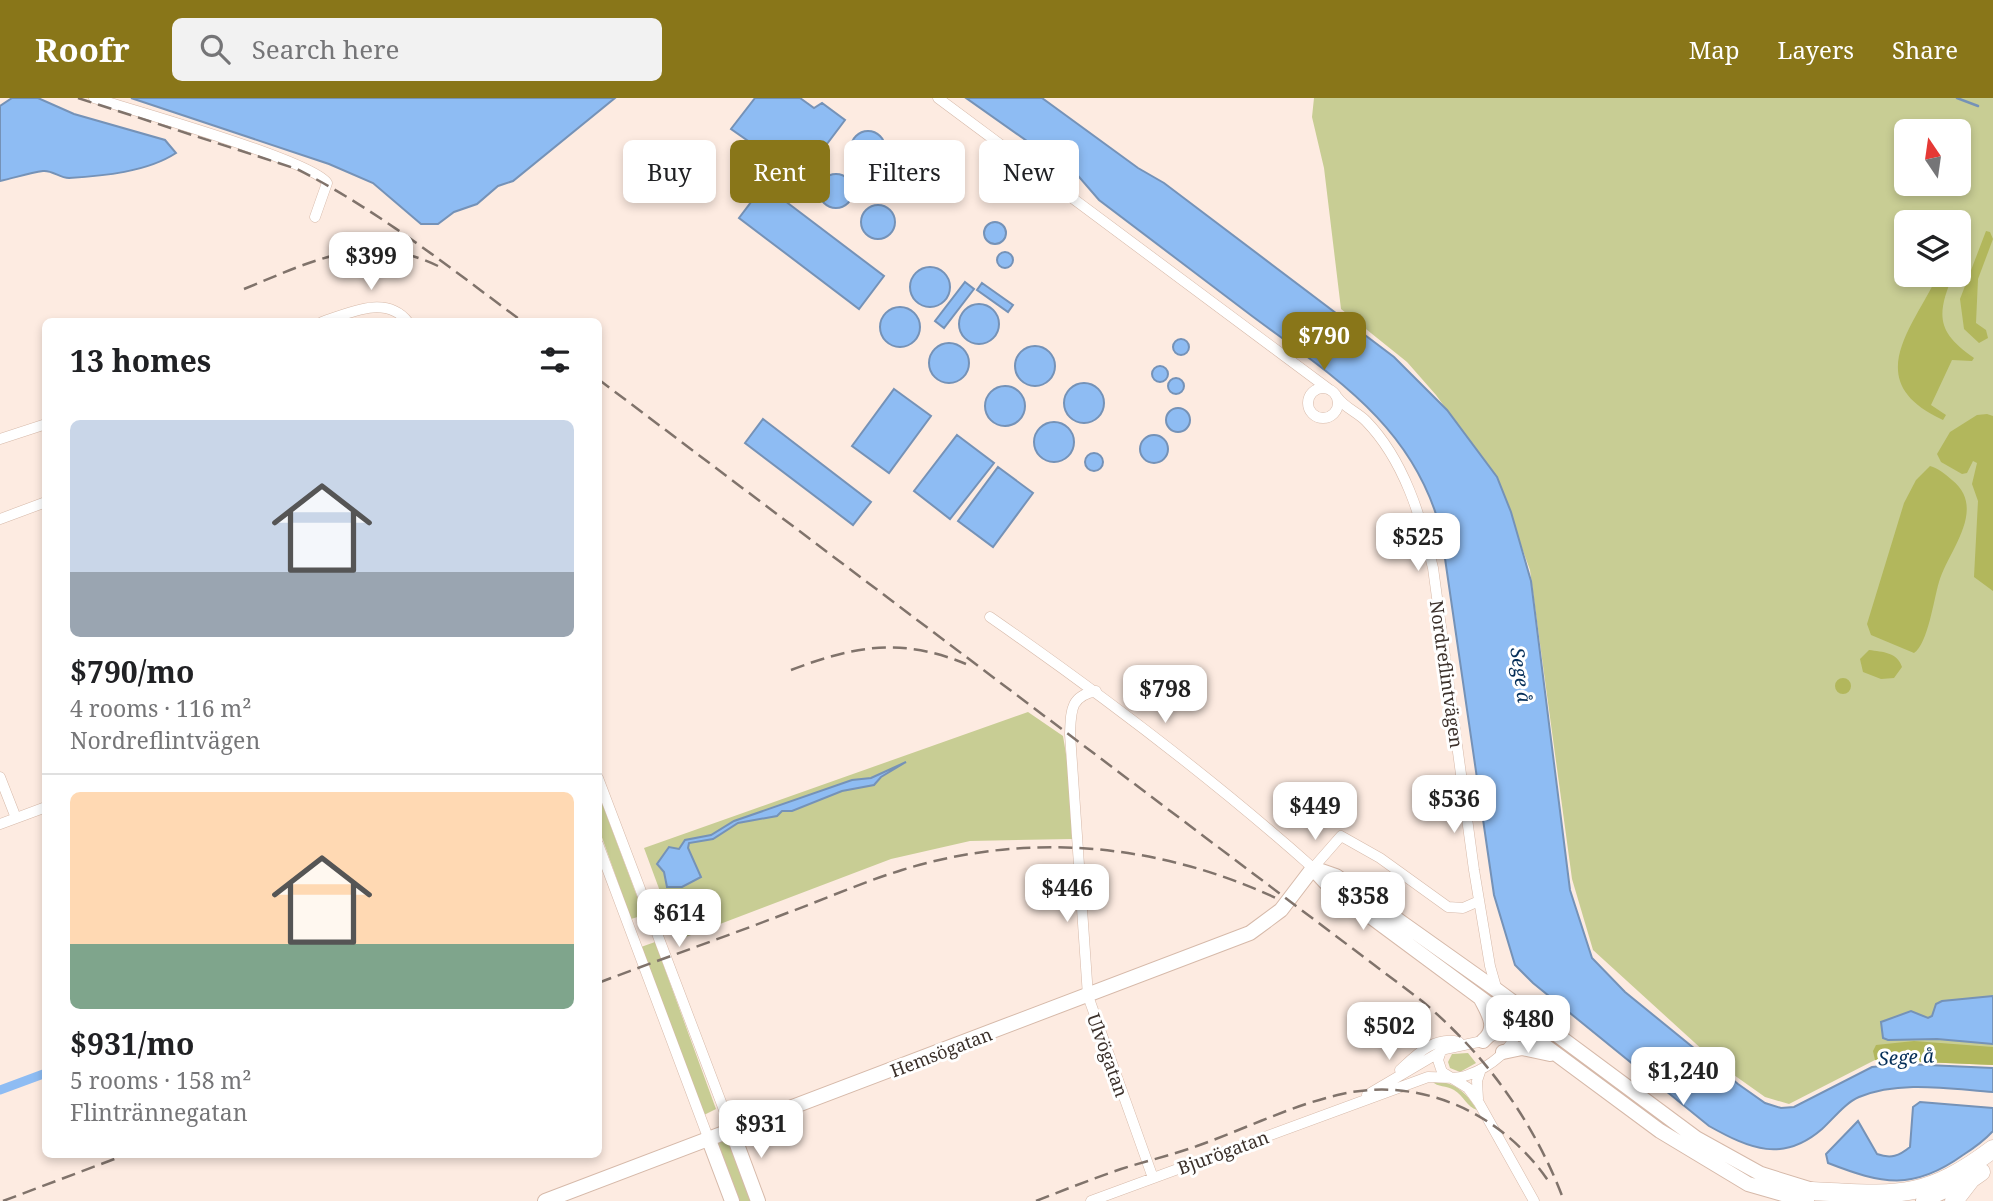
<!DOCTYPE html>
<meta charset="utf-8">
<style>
:root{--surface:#fff;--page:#f2f2f2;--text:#202124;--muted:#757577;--line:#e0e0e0;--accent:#897619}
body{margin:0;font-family:"Noto Serif",serif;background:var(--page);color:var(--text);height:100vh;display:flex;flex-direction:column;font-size:26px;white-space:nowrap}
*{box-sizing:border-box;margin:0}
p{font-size:23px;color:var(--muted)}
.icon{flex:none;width:38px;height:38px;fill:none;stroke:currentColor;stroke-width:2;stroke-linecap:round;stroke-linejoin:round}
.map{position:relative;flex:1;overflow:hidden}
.side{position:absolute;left:42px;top:220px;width:560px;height:840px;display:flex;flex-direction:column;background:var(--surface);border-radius:10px;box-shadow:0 4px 10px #0003}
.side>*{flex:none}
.banner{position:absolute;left:623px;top:42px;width:665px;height:63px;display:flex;gap:14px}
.needle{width:46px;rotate:347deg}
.fabs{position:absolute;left:1894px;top:21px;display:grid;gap:14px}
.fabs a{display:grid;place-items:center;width:77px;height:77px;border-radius:10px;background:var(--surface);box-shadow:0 4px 10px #0003;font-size:35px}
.price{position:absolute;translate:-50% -60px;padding:0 16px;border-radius:14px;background:#fff;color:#222;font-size:23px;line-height:46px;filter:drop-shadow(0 2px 4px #0008)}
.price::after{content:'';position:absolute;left:50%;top:42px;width:21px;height:16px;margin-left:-10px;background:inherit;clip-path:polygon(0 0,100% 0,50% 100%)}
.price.selected{background:var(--accent);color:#fff}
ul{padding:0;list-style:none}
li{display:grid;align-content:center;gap:14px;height:371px;padding:0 28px}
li+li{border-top:2px solid var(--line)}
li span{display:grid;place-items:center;height:217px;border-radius:10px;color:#555}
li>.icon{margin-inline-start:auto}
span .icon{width:126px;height:126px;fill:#fffc;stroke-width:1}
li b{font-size:30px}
h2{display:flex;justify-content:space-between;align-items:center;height:84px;padding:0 28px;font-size:30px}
.pill{padding:0 24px;border-radius:10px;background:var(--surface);box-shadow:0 4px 10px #0003;font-size:24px;line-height:63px}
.pill.selected{background:var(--accent);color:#fff}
header{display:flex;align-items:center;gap:42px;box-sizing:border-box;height:98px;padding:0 35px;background:var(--accent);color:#fff}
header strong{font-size:33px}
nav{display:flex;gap:38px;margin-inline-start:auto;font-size:24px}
.search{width:490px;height:63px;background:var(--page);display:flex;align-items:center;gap:18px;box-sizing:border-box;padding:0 24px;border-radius:10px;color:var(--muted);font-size:26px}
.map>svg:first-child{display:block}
.green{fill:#c8cd94;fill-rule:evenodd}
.forest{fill:#b2b75c}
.water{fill:#8ebcf3;stroke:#7592b7;stroke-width:2}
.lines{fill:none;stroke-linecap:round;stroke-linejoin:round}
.stream{stroke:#7592b7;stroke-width:2.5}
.canal{stroke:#8ebcf3;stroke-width:9}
.street-casing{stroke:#d6b9a9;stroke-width:11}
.secondary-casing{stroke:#d6b9a9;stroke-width:16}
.highway-casing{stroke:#d6b9a9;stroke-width:19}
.street{stroke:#fff;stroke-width:10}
.secondary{stroke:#fff;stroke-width:14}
.highway{stroke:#fff;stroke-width:18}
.rail{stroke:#80736b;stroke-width:2.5;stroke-dasharray:14 7;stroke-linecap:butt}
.labels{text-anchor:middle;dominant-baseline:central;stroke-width:6;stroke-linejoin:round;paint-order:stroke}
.street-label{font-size:18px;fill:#3c312b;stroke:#fff}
.water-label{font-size:19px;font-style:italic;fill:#042e58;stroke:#fff}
</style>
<header>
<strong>Roofr</strong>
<div class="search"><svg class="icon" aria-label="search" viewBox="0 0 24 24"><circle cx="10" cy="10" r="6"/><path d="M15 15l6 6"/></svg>Search here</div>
<nav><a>Map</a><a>Layers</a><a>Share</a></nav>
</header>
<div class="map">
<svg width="1993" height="1103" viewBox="0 0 1993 1103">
<rect width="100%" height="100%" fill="#fdebe1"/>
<!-- green -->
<path class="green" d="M1314 0H1993V967L1875 962 1789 1006 1765 999 1717 965 1593 852 1572 781 1530 472 1496 379 1436 297 1407 264 1341 211 1324 70 1312 19ZM1906 33H1958V86H1906ZM1906 124H1958V177H1906Z
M1028 614 1063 638 1068 668 1072 741 970 743 891 761 678 842 644 750Z
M599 697 644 817 631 821 599 731Z
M655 844 716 1011 704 1017 641 849Z
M1468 955 1476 965 1460 974 1450 970 1448 964 1452 956Z
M1432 983C1455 984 1465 993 1477 1012 1467 1009 1464 998 1454 992 1446 987 1438 990 1432 983Z
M728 1040 752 1103H737L715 1045Z"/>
<!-- forest -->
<path class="forest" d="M1986 133 1990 134 1993 141 1978 181 1976 225 1986 232 1988 240 1979 245 1964 231 1960 201Z
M1938 177H1953C1936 218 1937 234 1974 260L1972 263 1952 262 1931 307 1946 317 1943 322C1860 284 1912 231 1938 177Z
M1987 316 1993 318V493L1974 479 1978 403 1972 386 1977 365 1973 363 1967 375 1962 376 1941 364 1937 356 1950 334 1977 317Z
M1930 368C1938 370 1945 376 1952 382 1988 411 1948 453 1939 484 1934 500 1928 546 1914 555L1871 537 1867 526 1904 405 1916 382Z
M1869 552C1883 554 1897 554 1902 569L1894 580 1881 581 1863 574 1860 561Z
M1835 588a8 8 0 1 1 16 0a8 8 0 1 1-16 0Z
M1914 943 1993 949V967L1875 962 1873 953 1876 947Z"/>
<!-- water -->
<path class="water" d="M12 0H38L74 16 165 42 176 55C147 74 103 78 69 80 59 80 53 72 43 73 29 75 14 80 0 83V8Z
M131 0H615L513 83 498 88 477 106 454 114 438 126H421L373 85 329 66Z
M755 0H800L814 10 822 5 845 22 799 83 790 76 781 87 767 76 777 63 731 31Z
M966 0H1042L1138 70 1164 85 1394 259 1447 312 1497 379 1511 414 1531 483 1570 792 1592 860 1625 894 1738 986 1765 1005 1781 1010 1794 1009 1872 969 1905 966 1993 970V994C1950 991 1900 982 1859 999 1845 1005 1834 1020 1822 1031 1783 1065 1750 1051 1709 1028L1533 885 1515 867 1494 797 1441 433C1414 328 1334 279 1252 218 1201 179 1150 141 1099 102L1074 73 1058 65Z
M851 50a17 17 0 1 1 34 0a17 17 0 1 1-34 0Z
M893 82a17 17 0 1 1 34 0a17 17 0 1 1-34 0Z
M819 93a17 17 0 1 1 34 0a17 17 0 1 1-34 0Z
M764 87 884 178 859 211 739 120Z
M861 124a17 17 0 1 1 34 0a17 17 0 1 1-34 0Z
M984 135a11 11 0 1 1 22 0a11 11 0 1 1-22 0Z
M997 162a8 8 0 1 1 16 0a8 8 0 1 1-16 0Z
M910 189a20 20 0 1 1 40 0a20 20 0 1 1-40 0Z
M965 184 974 191 944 230 935 223Z
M982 185 1013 207 1008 214 977 192Z
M959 226a20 20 0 1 1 40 0a20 20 0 1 1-40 0Z
M880 229a20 20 0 1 1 40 0a20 20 0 1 1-40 0Z
M1173 249a8 8 0 1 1 16 0a8 8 0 1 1-16 0Z
M929 265a20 20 0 1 1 40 0a20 20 0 1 1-40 0Z
M1015 268a20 20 0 1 1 40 0a20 20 0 1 1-40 0Z
M1152 276a8 8 0 1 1 16 0a8 8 0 1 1-16 0Z
M1168 288a8 8 0 1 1 16 0a8 8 0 1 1-16 0Z
M1064 305a20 20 0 1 1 40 0a20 20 0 1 1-40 0Z
M985 308a20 20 0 1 1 40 0a20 20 0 1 1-40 0Z
M894 291 931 318 889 375 852 348Z
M1166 322a12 12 0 1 1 24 0a12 12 0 1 1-24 0Z
M763 321 871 404 853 427 745 345Z
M1034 344a20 20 0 1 1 40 0a20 20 0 1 1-40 0Z
M1140 351a14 14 0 1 1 28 0a14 14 0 1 1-28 0Z
M957 337 994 365 950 421 914 393Z
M1085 364a9 9 0 1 1 18 0a9 9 0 1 1-18 0Z
M998 369 1033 395 993 449 958 423Z
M906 664 881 679 874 687 842 693 792 713H782L777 718 738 725 713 741 689 745 688 750 701 779 682 789H667L664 774 657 766 669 749 679 751 685 742 711 737 734 723 852 682 871 680Z
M1993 898V946L1937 941 1888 942 1883 940 1881 924 1911 913 1928 920 1932 918 1936 906 1942 903Z
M1920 1004 1993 1010V1033C1984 1043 1974 1050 1963 1057 1913 1093 1882 1086 1828 1065L1826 1056 1858 1023 1877 1056C1891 1061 1899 1058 1910 1049L1913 1009Z"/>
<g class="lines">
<!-- stream -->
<path class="stream" d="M1957 0 1978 8"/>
<!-- canal -->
<path class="canal" d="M0 992 46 975"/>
<!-- street casing -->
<g class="street-casing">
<path id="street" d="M94 0C129 11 314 63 327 85L315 119
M938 0 1330 292
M322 224C349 215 386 196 408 224
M1308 305a15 15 0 1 1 30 0a15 15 0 1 1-30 0Z
M1337 299C1345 310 1357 314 1366 323 1404 362 1421 419 1433 470L1474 772 1490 868 1496 889
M0 341 46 326
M0 421 46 404
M990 519C1102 597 1211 679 1313 770L1341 738 1380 760 1448 809 1463 810 1479 803
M1096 593C1070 598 1071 613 1070 636L1088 898 1153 1080
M0 679 16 720
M598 680 732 1033
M0 726 46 709
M598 746 709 1042
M1441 953 1438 962 1442 974 1468 990 1479 1005 1534 1103
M1400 972C1417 956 1434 938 1459 944
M1367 997 1445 951 1478 944 1507 932 1517 927 1526 915
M1478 1001 1477 983 1481 971
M1091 1103 1428 979C1441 979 1456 982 1468 977 1488 970 1518 949 1517 927"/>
</g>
<!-- secondary casing -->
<g class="secondary-casing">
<path id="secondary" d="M1313 770 1336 778 1498 893 1696 1040 1761 1076 1822 1095
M1316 774 1328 787 1660 1033 1748 1086 1807 1103
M1481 901C1488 915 1499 930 1483 943
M1503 954 1522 950 1550 956
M732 1033 758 1103
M709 1042 732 1103
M545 1103 1250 835 1281 812 1313 770
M1923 1103 1967 1083"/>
</g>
<!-- highway casing -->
<g class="highway-casing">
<path id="highway" d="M1812 1093C1896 1097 1924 1103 1993 1051
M1954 1103 1971 1081 1981 1074"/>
</g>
<!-- street -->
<use href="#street" class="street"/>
<!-- secondary -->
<use href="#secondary" class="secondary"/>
<!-- highway -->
<use href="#highway" class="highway"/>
<!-- rail -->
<path class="rail" d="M78 0 297 71C379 113 449 169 523 224
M244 191C311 164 366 133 438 168
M598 281 1422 903C1486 957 1535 1025 1564 1103
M791 572C854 548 901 539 966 566
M598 885C661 861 725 839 787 815 825 801 863 784 902 772 1028 733 1158 745 1278 801
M3 1103 125 1057
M1036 1103C1064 1092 1092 1081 1121 1071 1146 1063 1172 1057 1197 1048 1245 1031 1292 1007 1342 996 1423 978 1504 1017 1549 1084"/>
</g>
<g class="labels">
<!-- street labels -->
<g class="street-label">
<text transform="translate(1447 576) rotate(82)">Nordreflintvägen</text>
<text transform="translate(941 954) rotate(-21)">Hemsögatan</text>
<text transform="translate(1108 957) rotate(70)">Ulvögatan</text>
<text transform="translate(1223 1054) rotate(-20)">Bjurögatan</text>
</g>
<!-- water labels -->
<g class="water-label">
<text transform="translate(1521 577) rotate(82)">Sege å</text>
<text transform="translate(1906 959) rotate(-3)">Sege å</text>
</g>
</g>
</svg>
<div class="fabs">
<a><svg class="needle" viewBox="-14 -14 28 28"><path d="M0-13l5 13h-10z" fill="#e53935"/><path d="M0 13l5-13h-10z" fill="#757577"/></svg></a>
<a><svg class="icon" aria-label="layers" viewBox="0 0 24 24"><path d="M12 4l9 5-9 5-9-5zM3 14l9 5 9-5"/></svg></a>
</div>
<b class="price" style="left:371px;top:194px">$399</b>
<b class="price selected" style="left:1324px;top:274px">$790</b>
<b class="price" style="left:1418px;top:475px">$525</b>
<b class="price" style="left:1165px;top:627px">$798</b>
<b class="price" style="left:1454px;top:737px">$536</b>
<b class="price" style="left:1315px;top:744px">$449</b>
<b class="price" style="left:1067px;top:826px">$446</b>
<b class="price" style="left:1363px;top:834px">$358</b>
<b class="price" style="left:679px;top:851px">$614</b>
<b class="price" style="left:1528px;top:957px">$480</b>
<b class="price" style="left:1389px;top:964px">$502</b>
<b class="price" style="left:1683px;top:1009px">$1,240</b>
<b class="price" style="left:761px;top:1062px">$931</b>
<div class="banner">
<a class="pill">Buy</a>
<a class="pill selected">Rent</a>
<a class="pill">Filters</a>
<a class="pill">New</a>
</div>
<section class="side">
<h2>13 homes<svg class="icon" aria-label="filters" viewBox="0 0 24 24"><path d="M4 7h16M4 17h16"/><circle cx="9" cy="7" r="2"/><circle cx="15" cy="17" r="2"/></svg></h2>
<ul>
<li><span style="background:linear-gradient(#c9d6e8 70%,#9aa5b1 0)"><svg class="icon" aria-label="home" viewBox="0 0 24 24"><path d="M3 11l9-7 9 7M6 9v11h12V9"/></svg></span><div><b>$790/mo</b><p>4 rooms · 116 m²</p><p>Nordreflintvägen</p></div></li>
<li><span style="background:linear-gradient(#ffd9b3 70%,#7fa58c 0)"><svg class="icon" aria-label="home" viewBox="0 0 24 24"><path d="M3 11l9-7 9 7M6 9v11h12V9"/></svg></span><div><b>$931/mo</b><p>5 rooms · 158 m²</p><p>Flintrännegatan</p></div></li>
</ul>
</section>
</div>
